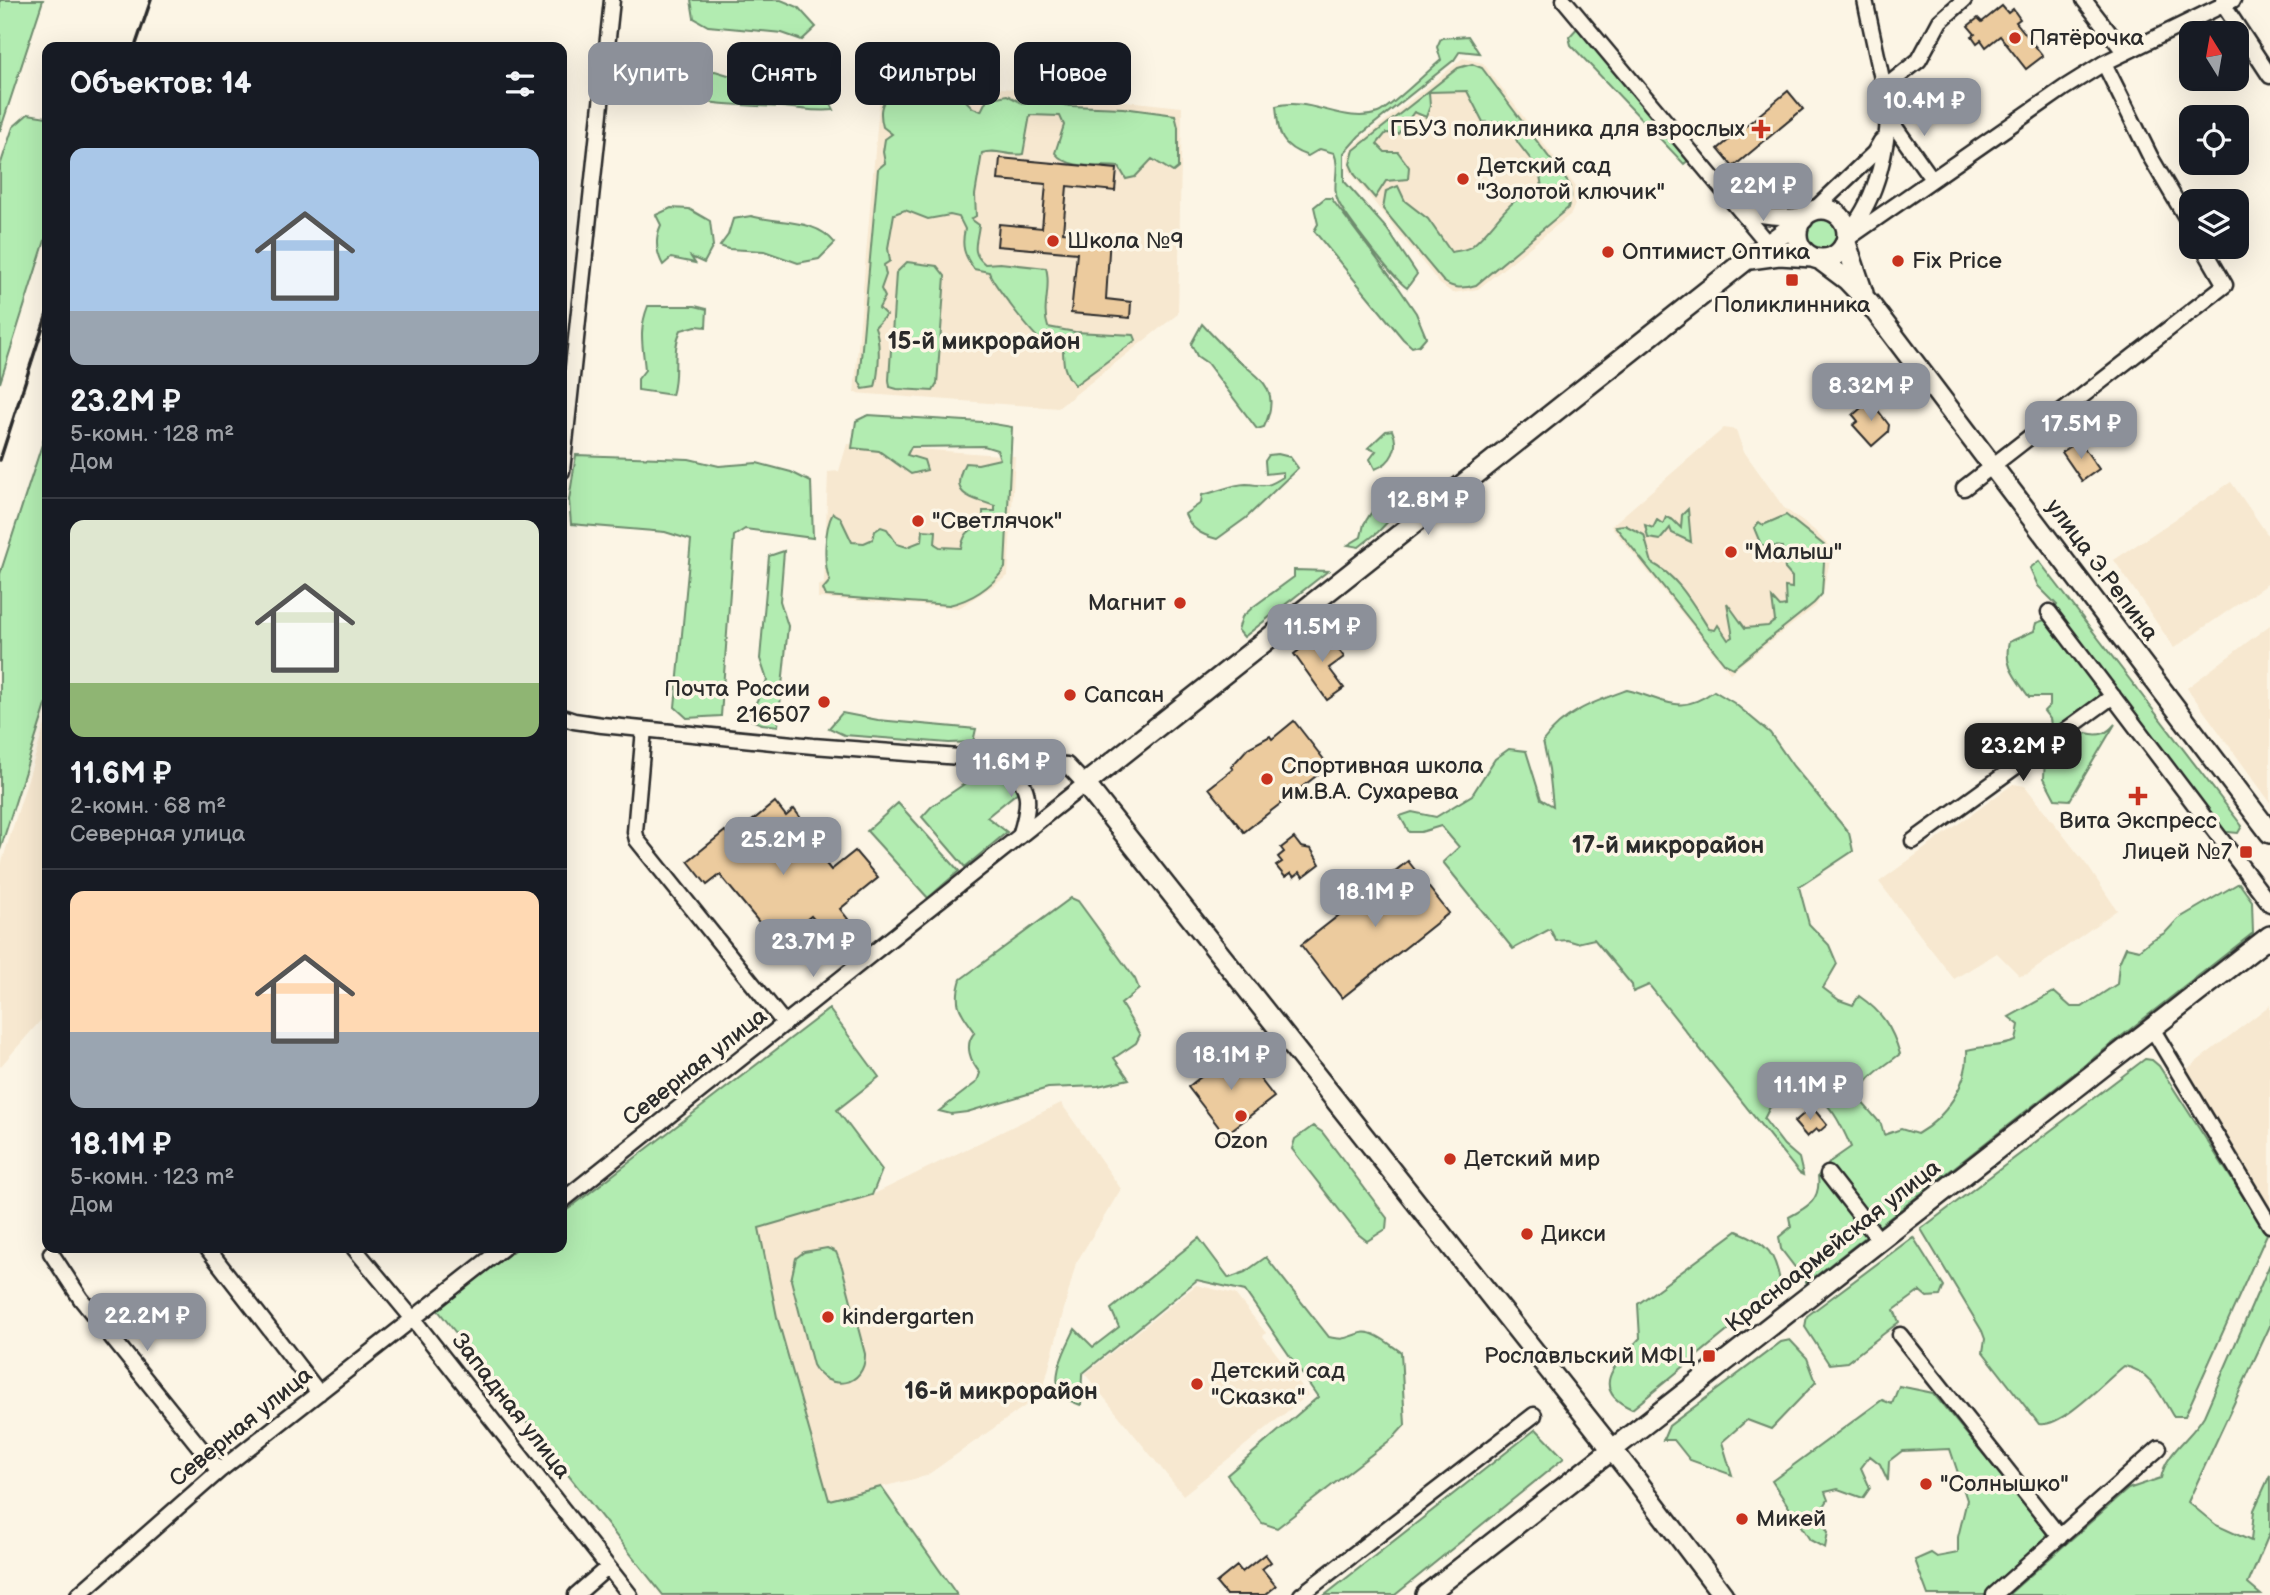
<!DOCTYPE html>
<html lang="ru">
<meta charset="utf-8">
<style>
:root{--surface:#171b24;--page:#242831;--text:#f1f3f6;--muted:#9ea1a6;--line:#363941;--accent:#8c9099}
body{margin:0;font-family:"Balsamiq Sans",sans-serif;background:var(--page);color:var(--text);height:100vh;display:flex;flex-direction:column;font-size:26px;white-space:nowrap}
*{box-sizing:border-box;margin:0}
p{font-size:23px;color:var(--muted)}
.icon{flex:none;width:38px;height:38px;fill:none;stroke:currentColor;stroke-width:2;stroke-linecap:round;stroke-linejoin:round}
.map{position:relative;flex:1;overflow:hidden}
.drawer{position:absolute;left:42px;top:42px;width:525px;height:1211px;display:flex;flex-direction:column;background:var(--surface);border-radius:14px;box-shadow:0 7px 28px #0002}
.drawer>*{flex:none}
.top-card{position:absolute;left:588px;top:42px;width:665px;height:63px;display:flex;gap:14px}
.needle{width:46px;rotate:349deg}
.controls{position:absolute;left:2179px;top:21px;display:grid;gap:14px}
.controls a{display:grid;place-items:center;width:70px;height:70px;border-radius:14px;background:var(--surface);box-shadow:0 7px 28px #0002;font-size:35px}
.price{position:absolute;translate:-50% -60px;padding:0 16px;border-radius:14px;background:var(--accent);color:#fff;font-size:23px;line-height:46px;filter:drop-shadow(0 2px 4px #0008)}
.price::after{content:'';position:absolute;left:50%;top:42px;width:21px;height:16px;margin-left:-10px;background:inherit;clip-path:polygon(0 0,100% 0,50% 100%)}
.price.selected{background:#222;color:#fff}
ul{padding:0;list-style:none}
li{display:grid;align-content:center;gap:14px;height:371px;padding:0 28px}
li+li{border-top:2px solid var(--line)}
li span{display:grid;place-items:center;height:217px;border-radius:14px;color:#555}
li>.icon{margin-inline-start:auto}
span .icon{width:126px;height:126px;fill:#fffc;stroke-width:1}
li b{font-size:30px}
h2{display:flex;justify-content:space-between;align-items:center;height:84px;padding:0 28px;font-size:30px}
.chip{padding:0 24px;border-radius:14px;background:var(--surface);box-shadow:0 7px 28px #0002;font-size:24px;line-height:63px}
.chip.selected{background:var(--accent);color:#fff}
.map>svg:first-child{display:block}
.built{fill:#f7e8d0}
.green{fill:#b2ecb1;stroke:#6e8c6e;stroke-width:2}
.building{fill:#eccb9e;stroke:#2b2b2b;stroke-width:2}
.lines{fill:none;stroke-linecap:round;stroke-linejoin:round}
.street-casing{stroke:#2b2b2b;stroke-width:19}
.secondary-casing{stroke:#2b2b2b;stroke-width:24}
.street{stroke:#fcf5e5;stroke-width:14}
.secondary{stroke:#fcf5e5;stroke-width:19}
.rail{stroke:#2b2b2b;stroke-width:3.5}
.poi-dot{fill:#c8321e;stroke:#fcf5e5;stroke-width:2.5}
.labels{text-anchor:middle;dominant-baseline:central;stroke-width:7;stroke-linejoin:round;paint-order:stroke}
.poi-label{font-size:23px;fill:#2b2b2b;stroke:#fcf5e5;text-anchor:start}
.street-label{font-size:23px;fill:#2b2b2b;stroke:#fcf5e5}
.neighbourhood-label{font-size:24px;font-weight:bold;fill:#2b2b2b;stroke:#fcf5e5}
</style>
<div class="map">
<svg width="2270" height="1595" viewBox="0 0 2270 1595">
<rect width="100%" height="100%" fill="#fcf5e5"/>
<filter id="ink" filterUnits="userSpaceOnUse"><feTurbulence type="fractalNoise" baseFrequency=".0143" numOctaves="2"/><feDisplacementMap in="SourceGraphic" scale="14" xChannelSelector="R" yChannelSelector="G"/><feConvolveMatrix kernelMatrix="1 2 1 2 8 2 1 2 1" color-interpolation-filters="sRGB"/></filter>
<g filter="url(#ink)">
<!-- built -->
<path class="built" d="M1463 58 1483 63 1576 187V202L1571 214 1478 289 1453 293 1440 284 1349 171 1348 155 1353 147Z
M904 73 937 81 1182 107 1178 314 1058 408 854 393 881 82 892 74Z
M1724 428 1736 430 1743 450 1784 508 1814 530 1829 546 1831 557 1822 594 1816 606 1730 673 1611 526Z
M847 444 1015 456 1008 576 959 608 818 598V586L824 584 828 472 839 471Z
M2231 482 2270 538V582L2174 648 2114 560Z
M2270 625V802L2187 688Z
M47 719V1013L0 1067V868Z
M2013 784 2025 786 2089 868 2117 910 2028 974 2020 976 1997 953 1954 979 1879 882Z
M2270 1005V1208L2214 1122 2188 1077 2187 1069Z
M1061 1103 1121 1189 1076 1263 1042 1394 926 1476 829 1500 777 1317 759 1228 872 1195Z
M1196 1285 1235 1294 1266 1333 1263 1336 1308 1395 1183 1495 1085 1374Z"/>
<!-- green -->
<path class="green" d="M0 0H43L0 131Z
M691 0H781L798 7 816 27 802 40 782 33 708 26 694 18Z
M1579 26 1690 159 1684 164 1571 45 1569 37Z
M1468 36 1479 53 1460 51 1454 60 1359 136 1344 153V181L1387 229 1417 274 1407 288C1394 279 1345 217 1338 201 1331 185 1341 169 1334 153L1320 149 1308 156C1279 146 1279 134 1276 106 1309 96 1345 125 1378 113 1389 109 1429 70 1441 60L1437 47 1441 38Z
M1472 64 1482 68 1569 184 1571 196 1568 208 1476 285C1463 289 1453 289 1443 281L1383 209 1386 191 1398 186 1405 201 1428 219 1451 252C1458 251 1467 250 1472 246 1498 224 1505 198 1542 187L1539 170 1518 143 1507 122H1483L1467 91 1429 92 1430 106 1426 117 1414 112 1398 134 1386 133 1377 144 1385 152H1398L1409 167 1408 179 1386 181 1375 198 1355 175 1350 164 1354 150 1458 68Z
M715 71 748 81 789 84 826 94 834 110C811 112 802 108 780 107 748 105 718 106 688 98L681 84 694 72Z
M912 78 930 86 952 87 973 108 981 111 987 99 1007 95 1022 103 1040 100 1070 106 1123 108 1175 115 1178 127V168L1173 172 1152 159 1135 177 1126 179 1119 167C1099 165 1068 170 1055 153L1064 125 1060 116 1030 115 1023 154C1008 157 997 148 982 153L975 195 976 216 971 219 979 225C977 243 970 252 985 264L1000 263 1046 268C1052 288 1041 307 1048 327L1075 332 1134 335 1136 340 1075 385C1063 372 1063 363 1063 346 1057 344 1047 344 1042 341 1033 336 991 281 989 272L974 269C964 255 961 246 965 229L959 217 950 215 928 219 905 210 894 214 888 248 890 261 884 265 886 275 881 289 885 297 879 308 886 315 875 327C881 342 879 372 875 387L863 389 859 381 878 169 885 163 883 152 885 139 892 134 883 127C875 97 893 101 893 79L902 80 906 84Z
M28 114 47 117V234L0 383V166L13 127Z
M1325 198H1331L1399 288 1416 313 1426 337 1419 345 1412 347 1403 339 1314 231 1318 224 1314 207Z
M671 208 689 209 710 221 713 246 704 263 691 257 695 263 671 258 663 265C656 252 655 238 661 225L656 215Z
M751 216C780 224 815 218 835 243L819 259 798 263 764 251 728 249 720 246 728 235 733 219Z
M1807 234a15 15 0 1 1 30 0a15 15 0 1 1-30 0Z
M907 262 937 266 945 276 937 384 933 391 897 389 890 387 889 380 896 273Z
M648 306H695L707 309 706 327 696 326 681 330C671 350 679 374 672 395L638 390V379L645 370C643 345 638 332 648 306Z
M1202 324C1212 335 1223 346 1233 356 1258 378 1283 387 1264 427L1257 429 1207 363 1197 356 1191 344Z
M868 415 982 422 1012 427 1005 568C991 587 971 600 949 605L826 596 823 589 830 581C823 564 824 529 833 513L840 517 852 542 864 543 873 539 875 531 881 527 887 529 897 544 907 547 922 541 923 530 936 531 935 544 940 547 961 548C964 534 968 529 983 526V511H995V506C970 497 948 496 965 463L978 464 1000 459 997 450 984 446 911 447 907 455 924 460 927 470 911 474 879 451 852 448 856 421Z
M47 429V702L0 850V574Z
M1392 430C1400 447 1392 463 1375 469L1370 459 1376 451 1368 448 1386 431Z
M1278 454 1290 457 1298 468 1246 518 1217 539C1201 535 1191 529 1185 514L1201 503 1202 495C1215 493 1232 484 1246 484 1264 485 1265 489 1283 477V472L1266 474 1265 461 1269 455Z
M576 455 689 459 719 466 757 463 791 472 811 482 813 538 745 529 734 536 721 716 687 718 675 707 691 540 665 532 571 524 569 500Z
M1382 481 1402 507 1378 532 1359 547 1348 545 1361 537 1364 524 1373 510 1381 512C1381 501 1375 494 1377 483Z
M1688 509 1691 542 1672 533 1670 528 1660 540 1648 538 1645 525 1653 528 1657 520 1663 524 1666 517 1673 520 1681 528 1682 515Z
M1786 515 1825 546 1822 594 1814 603 1733 668 1725 664 1615 526 1625 525 1644 535 1652 563C1678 576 1694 606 1709 629L1715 630 1718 625 1728 640 1733 637 1727 603 1745 628 1768 626 1775 621 1772 598 1780 607 1786 606 1785 587 1792 588V577L1785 569 1782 547 1761 545 1754 528 1759 522 1763 525Z
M784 551 780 601 788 626 778 726 762 724 748 719 767 680 760 659 769 556Z
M2039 561 2242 826 2238 833 2228 832 2217 840 2100 689C2098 709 2068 721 2052 731L2050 719 2044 711 2050 705V697H2029C2016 678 2003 666 2009 642L2034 631 2036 623 2045 620 2057 605 2038 586 2030 568Z
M1294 570 1328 571 1244 637 1238 630 1242 617 1253 607 1294 577Z
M1627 690C1665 699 1678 717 1714 691L1734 703 1770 733 1793 766 1849 833 1853 851 1799 887 1809 924 1829 945 1837 964 1823 988 1839 1000 1853 1005 1859 996C1882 1012 1892 1027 1900 1054 1884 1067 1861 1078 1860 1100L1881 1124 1884 1135 1901 1129 1917 1134C1946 1118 1969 1083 1967 1050 1986 1045 1998 1048 2016 1041L2019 1025 2009 1017 2054 992 2071 1007H2082L2117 984 2119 963 2126 947 2139 950 2151 940 2165 933 2178 919 2239 883 2252 901 2253 933 1807 1283 1781 1249 1779 1237 1791 1227 1789 1217C1808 1207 1821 1200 1818 1176L1831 1161 1851 1147C1841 1124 1830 1100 1806 1089L1788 1101 1770 1107 1764 1119 1784 1145 1799 1158 1803 1175 1799 1173 1649 985 1633 992 1632 985 1594 939 1577 943 1567 940 1556 941 1550 929 1513 949 1443 862 1459 847 1441 826 1421 832H1409L1400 816 1412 812 1436 817 1472 795 1495 759 1509 749 1526 751 1541 799 1553 806 1549 769 1543 741C1564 712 1594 702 1627 690Z
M842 713 878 720 976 729 973 742 949 743 844 735 829 728Z
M2115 724 2070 800 2055 799 2044 778 2045 758 2054 759 2059 766 2062 751 2070 759H2076L2077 743 2086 733C2099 736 2106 735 2115 724Z
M982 772 1011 780 1019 791 987 817 1007 832 965 867 922 817 932 806Z
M898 803 959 871 928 898 867 831Z
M1071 898 1078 901 1135 979 1139 989 1121 1004 1140 1035 1136 1043 1114 1058 1129 1079 1098 1086 1048 1088 967 1112 951 1114 939 1111 977 1082 980 1073C971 1062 963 1045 975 1032 960 1011 953 1005 961 979Z
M829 1009 879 1077 837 1110 882 1170 872 1195 759 1228 777 1317 829 1500 881 1487 957 1595H663L437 1309 517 1248H562V1214Z
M2145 1059 2152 1060 2159 1066 2267 1234 2185 1416H2173C2161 1396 2150 1370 2124 1366 2105 1381 2062 1428 2039 1424L1983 1352 1985 1339 1982 1331 1921 1229Z
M1313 1126 1322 1132 1387 1218 1386 1229 1367 1241 1358 1234 1292 1149 1295 1139Z
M1737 1231C1768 1243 1776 1254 1781 1287L1632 1409C1587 1389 1617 1362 1640 1338L1638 1304Z
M1913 1237 1944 1286 1940 1296 1927 1297 1920 1291 1894 1310 1899 1322 1847 1362 1829 1364 1805 1327 1807 1316Z
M1199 1238 1229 1278 1245 1272 1266 1257 1329 1337C1347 1341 1345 1337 1361 1333 1374 1330 1390 1345 1401 1352L1405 1425 1394 1437 1277 1528 1262 1523 1227 1475 1318 1397 1245 1291 1197 1280 1082 1374 1081 1405C1076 1403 1069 1401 1065 1398 1046 1382 1067 1346 1075 1329L1093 1347 1119 1327 1111 1309Z
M827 1248 836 1252 842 1267 865 1354C866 1387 828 1393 813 1365L791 1280 796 1258 804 1252Z
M2270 1264V1326L2188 1502 2216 1525 2251 1541 2254 1510 2270 1475V1532L2248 1584 2261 1595H2008L2128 1489 2161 1478C2166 1452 2191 1438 2204 1416Z
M1790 1340 1807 1358 1816 1382 1771 1429 1747 1420 1722 1442 1732 1475 1690 1460 1674 1440H1663L1669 1426 1781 1342Z
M1899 1386 1933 1393 2046 1530V1543L1985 1595H1928L1915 1560 1931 1553 1937 1557 1958 1553V1537L1967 1500 1950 1449 1902 1451 1889 1461 1888 1481 1880 1464 1870 1456 1861 1468 1870 1488 1863 1498 1838 1489 1825 1492 1828 1500 1818 1515 1828 1532 1825 1548 1810 1540 1772 1481 1882 1400 1892 1404Z
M1536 1429 1564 1458 1395 1595H1325Z"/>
<!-- building -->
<path class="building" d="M2002 6 2008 13 2013 9 2020 19 2016 22 2043 56 2026 69 2000 36 1986 47 1981 40 1977 43 1972 36 1975 34 1968 26 1978 18 1982 22Z
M1788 91 1803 109 1733 167 1718 149Z
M1000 158 1117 169 1115 191 1067 186 1063 232 1110 236 1106 299 1131 302 1130 318 1071 313 1077 253 997 246 999 224 1042 228 1046 184 998 180Z
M1870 400 1889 425 1888 432 1872 446 1853 425 1858 421 1853 415Z
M2079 441 2099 469 2082 481 2062 452Z
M1325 631 1344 657 1329 668 1344 688 1327 700 1294 654Z
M1294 721 1329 766 1244 832 1209 788 1233 769 1231 767 1248 748 1270 736 1272 739Z
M775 802 786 816 794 809 800 817 793 823 831 870 855 851 878 878 840 909 848 919 827 935 811 916 781 940 789 950 778 960 756 934 763 927 720 875 707 885 688 861 725 831 734 843 749 830 746 826Z
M1294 838 1301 847 1311 849 1320 864 1303 877 1300 872 1294 877 1291 873 1285 877 1276 866 1282 862 1278 857 1284 852 1281 848Z
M1408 861 1449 913 1342 998 1301 945Z
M1237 1049 1274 1097 1225 1135 1188 1087Z
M1812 1107 1827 1125 1819 1132 1816 1129 1807 1137 1794 1122Z
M1265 1554 1271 1562 1262 1569 1276 1586 1265 1595H1226L1216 1583 1237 1566 1242 1572Z"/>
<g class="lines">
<!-- street casing -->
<g class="street-casing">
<path id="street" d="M1564 0 1768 244
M2084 0 2125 53
M2223 0 2224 6 2270 76
M2104 63 2151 158 2191 226
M1884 88 1919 60 1940 21 1964 0
M1888 117 1932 179
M1741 207C1760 219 1783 218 1806 215
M1811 213 1874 153 1881 141
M1850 230C1876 200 1891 142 1887 102L1865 0
M1847 239 2064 88 2104 63 2233 0
M562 471 612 0
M1964 488 2225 285 2203 247
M2049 612 2270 904
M562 717 574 721 602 725 813 746 1067 765 1085 784 562 1201
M644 729 635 832 637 840 785 1024
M1000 761C1033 784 1031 801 1020 836
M1913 841 2113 696
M2153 1030 2270 1225
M1828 1174 1880 1241
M207 1248 319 1393
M354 1248 413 1319 630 1595
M51 1253 81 1299 219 1471
M1900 1335 2060 1537
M78 1595 219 1471 503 1248
M576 1595 608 1567
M1301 1595 1534 1415
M1994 1595 2159 1448"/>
</g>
<!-- secondary casing -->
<g class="secondary-casing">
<path id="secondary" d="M1797 234a25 25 0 1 1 50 0a25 25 0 1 1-50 0Z
M1846 243 1863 293
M1750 259 1779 255 1812 257
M1819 259 1847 280 1869 303 2270 833
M1426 1595 2270 936
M1723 1595 1633 1476 1085 784 1746 260 1803 219"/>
</g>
<!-- street -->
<use href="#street" class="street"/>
<!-- secondary -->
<use href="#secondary" class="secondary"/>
<!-- rail -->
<path class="rail" d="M135 47 151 0
M0 460 47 314"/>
</g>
</g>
<!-- markers -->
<g class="poi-dot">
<circle cx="2015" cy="38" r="7"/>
<path d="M1757.5 118.5h7v7h7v7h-7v7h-7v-7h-7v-7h7z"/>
<circle cx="1463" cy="179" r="7"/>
<circle cx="1053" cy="241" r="7"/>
<circle cx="1608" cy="252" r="7"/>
<circle cx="1898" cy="261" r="7"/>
<rect x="1785" y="273" width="14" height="14" rx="3.5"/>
<circle cx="918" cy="521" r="7"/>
<circle cx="1731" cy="552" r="7"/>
<circle cx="1180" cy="603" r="7"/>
<circle cx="1070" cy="695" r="7"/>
<circle cx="824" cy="702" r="7"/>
<circle cx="1267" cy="779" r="7"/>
<path d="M2134.5 785.5h7v7h7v7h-7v7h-7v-7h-7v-7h7z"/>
<rect x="2239" y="845" width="14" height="14" rx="3.5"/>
<circle cx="1241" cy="1116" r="7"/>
<circle cx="1450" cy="1159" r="7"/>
<circle cx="1527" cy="1234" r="7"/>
<circle cx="828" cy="1317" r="7"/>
<rect x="1702" y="1349" width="14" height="14" rx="3.5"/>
<circle cx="1197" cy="1384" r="7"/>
<circle cx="1926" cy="1484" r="7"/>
<circle cx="1742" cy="1519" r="7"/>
</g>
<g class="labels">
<!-- poi labels -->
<g class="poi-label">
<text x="2029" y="38">Пятёрочка</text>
<text x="1745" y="129" text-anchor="end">ГБУЗ поликлиника для взрослых</text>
<text x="1477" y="166">Детский сад<tspan x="1477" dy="26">"Золотой ключик"</tspan></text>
<text x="1067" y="241">Школа №9</text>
<text x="1622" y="252">Оптимист Оптика</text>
<text x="1912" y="261">Fix Price</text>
<text x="1792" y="305" text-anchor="middle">Поликлинника</text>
<text x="932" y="521">"Светлячок"</text>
<text x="1745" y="552">"Малыш"</text>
<text x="1166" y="603" text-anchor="end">Магнит</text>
<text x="810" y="689" text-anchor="end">Почта России<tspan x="810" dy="26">216507</tspan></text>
<text x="1084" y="695">Сапсан</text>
<text x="1281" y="766">Спортивная школа<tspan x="1281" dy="26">им.В.А. Сухарева</tspan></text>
<text x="2138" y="821" text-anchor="middle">Вита Экспресс</text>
<text x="2232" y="852" text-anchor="end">Лицей №7</text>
<text x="1241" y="1141" text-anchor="middle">Ozon</text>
<text x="1464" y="1159">Детский мир</text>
<text x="1541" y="1234">Дикси</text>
<text x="842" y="1317">kindergarten</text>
<text x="1695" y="1356" text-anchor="end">Рославльский МФЦ</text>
<text x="1211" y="1371">Детский сад<tspan x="1211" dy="26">"Сказка"</tspan></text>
<text x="1940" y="1484">"Солнышко"</text>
<text x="1756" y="1519">Микей</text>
</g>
<!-- street labels -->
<g class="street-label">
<text transform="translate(2102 570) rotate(53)">улица Э.Репина</text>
<text transform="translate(695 1067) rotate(-38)">Северная улица</text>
<text transform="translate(1833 1246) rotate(-38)">Красноармейская улица</text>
<text transform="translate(511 1406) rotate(52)">Западная улица</text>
<text transform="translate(241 1427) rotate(-39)">Северная улица</text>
</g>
<!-- neighbourhood labels -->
<g class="neighbourhood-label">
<text x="984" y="341">15-й микрорайон</text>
<text x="1668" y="845">17-й микрорайон</text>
<text x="1001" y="1391">16-й микрорайон</text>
</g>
</g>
</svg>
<div class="controls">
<a><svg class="needle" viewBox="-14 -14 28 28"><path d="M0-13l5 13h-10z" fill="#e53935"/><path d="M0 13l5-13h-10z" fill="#9ea1a6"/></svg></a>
<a><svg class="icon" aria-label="locate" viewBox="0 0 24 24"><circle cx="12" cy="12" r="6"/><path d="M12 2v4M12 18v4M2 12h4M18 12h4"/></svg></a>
<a><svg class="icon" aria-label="layers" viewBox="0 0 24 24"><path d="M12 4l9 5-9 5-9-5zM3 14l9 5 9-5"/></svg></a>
</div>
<b class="price" style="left:1924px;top:138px">10.4M ₽</b>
<b class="price" style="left:1763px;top:223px">22M ₽</b>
<b class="price" style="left:1871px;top:423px">8.32M ₽</b>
<b class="price" style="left:2081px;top:461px">17.5M ₽</b>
<b class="price" style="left:1428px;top:537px">12.8M ₽</b>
<b class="price" style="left:1322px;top:664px">11.5M ₽</b>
<b class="price selected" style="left:2023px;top:783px">23.2M ₽</b>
<b class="price" style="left:1011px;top:799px">11.6M ₽</b>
<b class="price" style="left:783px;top:877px">25.2M ₽</b>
<b class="price" style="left:1375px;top:929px">18.1M ₽</b>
<b class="price" style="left:813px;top:979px">23.7M ₽</b>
<b class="price" style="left:1231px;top:1092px">18.1M ₽</b>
<b class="price" style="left:1810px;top:1122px">11.1M ₽</b>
<b class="price" style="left:147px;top:1353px">22.2M ₽</b>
<div class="top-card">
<a class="chip selected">Купить</a>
<a class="chip">Снять</a>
<a class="chip">Фильтры</a>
<a class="chip">Новое</a>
</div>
<section class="drawer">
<h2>Объектов: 14<svg class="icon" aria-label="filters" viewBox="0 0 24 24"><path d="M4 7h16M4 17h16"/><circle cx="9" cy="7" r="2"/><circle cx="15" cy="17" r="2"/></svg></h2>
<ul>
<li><span style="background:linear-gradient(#a9c7e8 75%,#9aa5b1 0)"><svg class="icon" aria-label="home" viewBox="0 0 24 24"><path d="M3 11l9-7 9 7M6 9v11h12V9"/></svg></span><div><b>23.2M ₽</b><p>5-комн. · 128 m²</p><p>Дом</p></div></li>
<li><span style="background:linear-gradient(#dfe7d0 75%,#8fb573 0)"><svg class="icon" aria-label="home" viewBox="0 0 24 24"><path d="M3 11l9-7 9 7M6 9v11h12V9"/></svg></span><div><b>11.6M ₽</b><p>2-комн. · 68 m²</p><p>Северная улица</p></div></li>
<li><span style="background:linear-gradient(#ffd9b3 65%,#9aa5b1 0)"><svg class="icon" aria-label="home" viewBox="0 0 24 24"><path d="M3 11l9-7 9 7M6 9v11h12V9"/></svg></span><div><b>18.1M ₽</b><p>5-комн. · 123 m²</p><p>Дом</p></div></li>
</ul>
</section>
</div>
